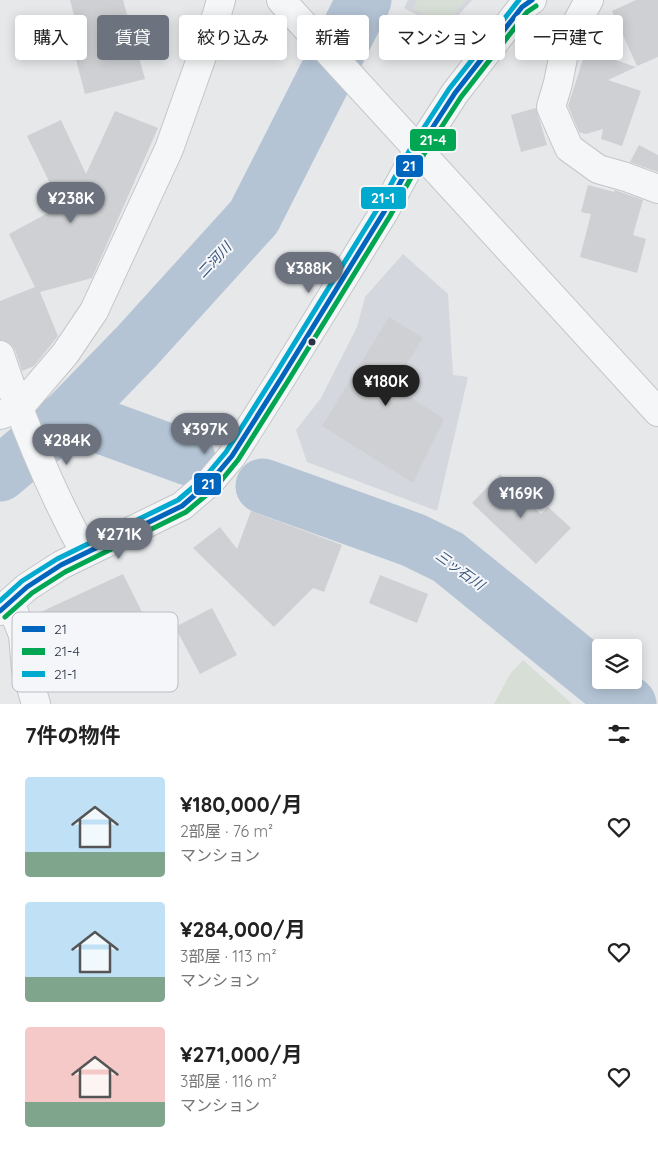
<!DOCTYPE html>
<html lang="ja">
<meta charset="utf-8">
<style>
:root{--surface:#fff;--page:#f6f6f6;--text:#222;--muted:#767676;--accent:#6c737f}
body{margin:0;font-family:Quicksand,"Noto Sans JP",sans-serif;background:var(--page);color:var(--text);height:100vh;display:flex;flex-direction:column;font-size:19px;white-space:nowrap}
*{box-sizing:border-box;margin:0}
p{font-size:16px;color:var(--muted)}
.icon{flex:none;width:28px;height:28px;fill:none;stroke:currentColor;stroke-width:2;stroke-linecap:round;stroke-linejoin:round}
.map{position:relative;height:704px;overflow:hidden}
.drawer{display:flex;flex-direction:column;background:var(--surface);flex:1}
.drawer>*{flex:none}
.hud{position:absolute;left:15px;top:15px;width:629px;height:45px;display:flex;gap:10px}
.buttons{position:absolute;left:592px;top:639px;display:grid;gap:10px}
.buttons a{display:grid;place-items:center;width:50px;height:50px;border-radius:5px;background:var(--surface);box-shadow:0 2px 12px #0003;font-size:25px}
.price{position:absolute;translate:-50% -42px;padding:0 11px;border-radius:18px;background:var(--accent);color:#fff;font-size:16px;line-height:32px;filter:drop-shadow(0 1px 2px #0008)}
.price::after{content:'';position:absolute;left:50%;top:30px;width:15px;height:11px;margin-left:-8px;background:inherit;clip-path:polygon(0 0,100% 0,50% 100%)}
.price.current{background:#222;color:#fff}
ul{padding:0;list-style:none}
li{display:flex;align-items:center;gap:15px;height:125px;padding:0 25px}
li span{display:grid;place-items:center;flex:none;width:140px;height:100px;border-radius:5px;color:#555}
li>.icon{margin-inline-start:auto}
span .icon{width:60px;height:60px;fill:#fffc;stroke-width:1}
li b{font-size:21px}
h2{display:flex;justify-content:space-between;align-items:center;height:60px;padding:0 25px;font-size:21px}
.tag{padding:0 18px;border-radius:5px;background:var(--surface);box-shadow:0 2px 12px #0003;font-size:18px;line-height:45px}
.tag.current{background:var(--accent);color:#fff}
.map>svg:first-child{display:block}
.built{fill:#d4d7dd}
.green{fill:#d6ded6}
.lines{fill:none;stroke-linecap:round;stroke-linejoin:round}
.river{stroke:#b4c4d5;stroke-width:55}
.building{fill:#ced0d3}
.minor-casing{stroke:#c4c6c8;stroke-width:30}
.minor{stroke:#f5f6f7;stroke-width:28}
.bus-1-casing{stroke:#f4f6f9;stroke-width:9}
.bus-2-casing{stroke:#f4f6f9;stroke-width:9}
.bus-3-casing{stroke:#f4f6f9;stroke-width:9}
.bus-1{stroke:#0065bd;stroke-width:5}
.bus-2{stroke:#00a651;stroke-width:5}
.bus-3{stroke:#00a9ce;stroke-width:5}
.bus-dot{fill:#2b3445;stroke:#f4f6f9;stroke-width:2}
.labels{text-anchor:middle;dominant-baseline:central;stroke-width:4;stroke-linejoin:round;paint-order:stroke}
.water-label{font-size:14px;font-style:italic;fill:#34527a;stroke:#f4f6f9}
.key{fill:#f4f6f9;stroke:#b8bcc3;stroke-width:1}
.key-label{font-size:14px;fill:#2b3445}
.line-badge{stroke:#f4f6f9;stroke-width:2}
.badge-label{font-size:14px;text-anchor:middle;font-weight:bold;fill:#fff}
</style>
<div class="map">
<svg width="658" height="704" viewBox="0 0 658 704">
<rect width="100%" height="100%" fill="#e6e8ea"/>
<!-- built -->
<path class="built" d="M408 0H472L445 30 404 8Z
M403 254 448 294 453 375 468 377 437 511 307 462 296 430 321 398 357 327 365 297Z"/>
<!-- green -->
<path class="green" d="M417 0H466L446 25 413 9Z
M523 660 572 704H494L510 674Z"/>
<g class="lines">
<!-- river -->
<path class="river" d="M70 415 188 458
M0 474 70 415 137 346 254 217 364 0
M263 486 413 540 448 557 629 704"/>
</g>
<!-- building -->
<path class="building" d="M70 0H123L145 79 85 94 74 52 83 50 72 15H74Z
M636 0H658V57L637 66 612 11Z
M586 50 636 67 608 80 641 91 622 146 601 139 603 129 586 134 579 132 568 106Z
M536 108 547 145 521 152 511 115Z
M115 111 158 128 92 278 40 292 58 336 34 366 22 371 15 350 11 344 0 340V301L35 287 9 234 61 206 27 136 61 120 86 174Z
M639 145 658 155V172L630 162Z
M588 185 614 192 615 190 643 200 633 235 646 239 637 273 580 257 591 214 581 212Z
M389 317 423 338 393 386 444 419 413 483 322 426Z
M500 474 541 514 548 507 571 528 536 564 472 503Z
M251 511 342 545 324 592 313 588 274 627 193 548 220 527 237 549Z
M123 574 152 632 110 652 102 634 47 659 39 641 38 630 32 616Z
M380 575 428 594 417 623 369 603Z
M212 608 237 655 200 674 175 627Z"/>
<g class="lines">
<!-- minor casing -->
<g class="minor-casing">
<path id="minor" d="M281 0 658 412
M589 0 566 43 558 83 551 107 569 148 598 169 626 177 658 189
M0 355C23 423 50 490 85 553
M0 415 18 409 65 354 94 311 169 149 217 14 221 0
M10 602 23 635 26 670 36 704
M0 611 27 587 61 565 182 506 210 482 232 456 282 377 384 212 418 150 455 93 522 7 532 0"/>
</g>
<!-- minor -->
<use href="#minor" class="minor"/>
<!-- bus-1 casing -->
<g class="bus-1-casing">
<path id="bus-1" d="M0 611 27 587 61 565 182 506 210 482 232 456 282 377 384 212 418 150 455 93 522 7 532 0"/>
</g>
<!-- bus-2 casing -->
<g class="bus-2-casing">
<path id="bus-2" d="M5 617 32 593 65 572 186 512 216 487 238 460 288 381 390 216 424 154 461 97 527 12 536 6"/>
</g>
<!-- bus-3 casing -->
<g class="bus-3-casing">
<path id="bus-3" d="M0 601 22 581 57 559 178 500 205 477 226 452 276 373 378 208 412 146 449 89 519 0"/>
</g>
<!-- bus-1 -->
<use href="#bus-1" class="bus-1"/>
<!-- bus-2 -->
<use href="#bus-2" class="bus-2"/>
<!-- bus-3 -->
<use href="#bus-3" class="bus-3"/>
</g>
<!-- markers -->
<circle class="bus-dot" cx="312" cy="342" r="4.5"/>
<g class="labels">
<!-- water labels -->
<g class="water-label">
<text transform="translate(214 260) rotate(-47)">二河川</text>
<text transform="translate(460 570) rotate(36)">三ッ石川</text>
</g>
</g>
<!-- legend -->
<rect x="12" y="612" width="166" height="80" rx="8" class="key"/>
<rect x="22" y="626" width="23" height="6" fill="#0065bd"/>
<rect x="22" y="648" width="23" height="7" fill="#00a651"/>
<rect x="22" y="671" width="23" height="6" fill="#00a9ce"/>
<g class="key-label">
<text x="54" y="634">21</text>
<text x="54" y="656">21-4</text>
<text x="54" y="679">21-1</text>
</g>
<g class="line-badge">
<rect x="409" y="128" width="48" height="24" rx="5" fill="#00a651"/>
<rect x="395" y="154" width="29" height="24" rx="5" fill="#0065bd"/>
<rect x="360" y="186" width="47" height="24" rx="5" fill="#00a9ce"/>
<rect x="193" y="472" width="29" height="24" rx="5" fill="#0065bd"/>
</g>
<g class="badge-label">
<text x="433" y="145">21-4</text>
<text x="409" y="171">21</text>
<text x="383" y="203">21-1</text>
<text x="208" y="489">21</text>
</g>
</svg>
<div class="buttons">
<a><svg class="icon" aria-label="layers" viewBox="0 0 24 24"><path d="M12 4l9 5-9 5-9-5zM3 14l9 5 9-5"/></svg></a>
</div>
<b class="price" style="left:71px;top:224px">¥238K</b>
<b class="price" style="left:309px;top:294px">¥388K</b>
<b class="price current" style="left:386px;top:407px">¥180K</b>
<b class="price" style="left:205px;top:455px">¥397K</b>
<b class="price" style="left:67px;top:466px">¥284K</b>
<b class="price" style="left:521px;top:519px">¥169K</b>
<b class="price" style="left:119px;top:560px">¥271K</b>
<div class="hud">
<a class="tag">購入</a>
<a class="tag current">賃貸</a>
<a class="tag">絞り込み</a>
<a class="tag">新着</a>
<a class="tag">マンション</a>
<a class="tag">一戸建て</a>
</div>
</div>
<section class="drawer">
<h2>7件の物件<svg class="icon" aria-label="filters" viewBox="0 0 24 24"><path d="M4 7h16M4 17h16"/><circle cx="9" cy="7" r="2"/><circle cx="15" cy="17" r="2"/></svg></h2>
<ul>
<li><span style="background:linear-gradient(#bfe0f5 75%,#7fa58c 0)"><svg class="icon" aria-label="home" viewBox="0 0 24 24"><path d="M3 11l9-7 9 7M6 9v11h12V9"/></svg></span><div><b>¥180,000/月</b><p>2部屋 · 76 m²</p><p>マンション</p></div><svg class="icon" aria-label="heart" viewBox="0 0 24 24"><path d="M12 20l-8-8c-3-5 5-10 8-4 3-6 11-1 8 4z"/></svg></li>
<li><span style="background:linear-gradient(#bfe0f5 75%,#7fa58c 0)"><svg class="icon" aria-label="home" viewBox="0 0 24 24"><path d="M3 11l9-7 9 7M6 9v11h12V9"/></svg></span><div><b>¥284,000/月</b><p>3部屋 · 113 m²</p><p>マンション</p></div><svg class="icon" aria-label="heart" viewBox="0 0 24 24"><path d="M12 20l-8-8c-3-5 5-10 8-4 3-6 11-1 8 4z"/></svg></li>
<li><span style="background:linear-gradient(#f6c9c9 75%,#7fa58c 0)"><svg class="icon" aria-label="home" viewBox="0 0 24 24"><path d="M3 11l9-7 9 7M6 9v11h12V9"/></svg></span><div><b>¥271,000/月</b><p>3部屋 · 116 m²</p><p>マンション</p></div><svg class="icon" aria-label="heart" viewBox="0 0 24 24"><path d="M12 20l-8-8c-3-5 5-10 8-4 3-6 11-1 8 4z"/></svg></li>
</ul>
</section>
